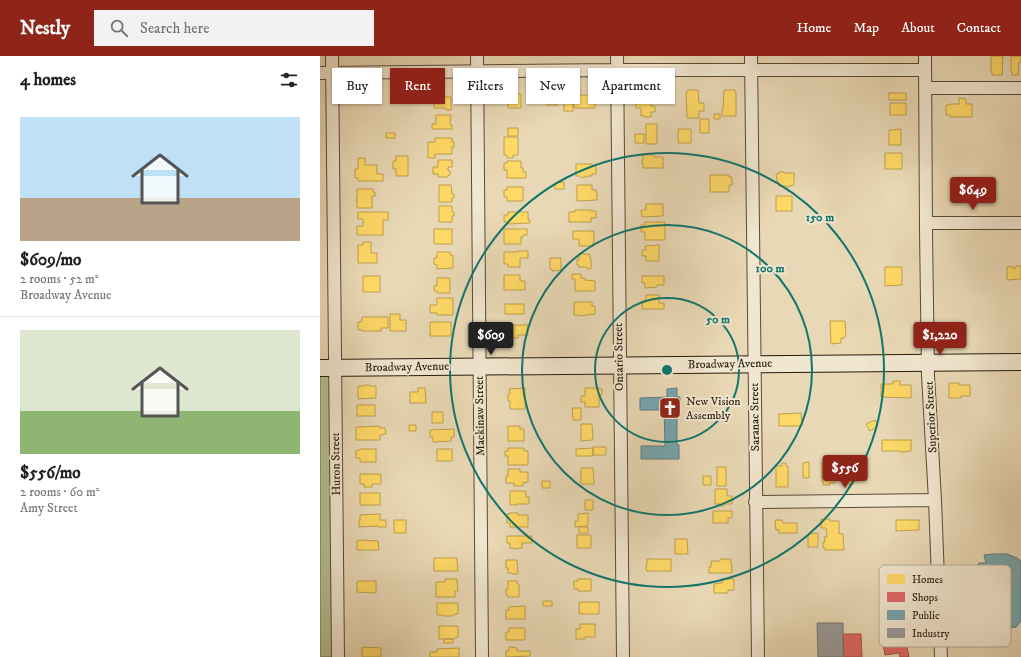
<!DOCTYPE html>
<meta charset="utf-8">
<style>
:root{--surface:#fff;--page:#f2f2f2;--text:#202124;--muted:#757577;--line:#e0e0e0;--accent:#8f2418}
body{margin:0;font-family:"IM FELL DW Pica",serif;background:var(--page);color:var(--text);height:100vh;display:flex;flex-direction:column;font-size:15px;white-space:nowrap}
*{box-sizing:border-box;margin:0}
p{font-size:13px;color:var(--muted)}
.icon{flex:none;width:22px;height:22px;fill:none;stroke:currentColor;stroke-width:2;stroke-linecap:round;stroke-linejoin:round}
.map{position:relative;flex:1;overflow:hidden}
.sheet{display:flex;flex-direction:column;background:var(--surface);width:320px}
.sheet>*{flex:none}
.top-card{position:absolute;left:12px;top:12px;width:380px;height:36px;display:flex;gap:8px}
.price{position:absolute;translate:-50% -34px;padding:0 9px;border-radius:4px;background:var(--accent);color:#fff;font-size:13px;line-height:26px;filter:drop-shadow(0 1px 2px #0008)}
.price::after{content:'';position:absolute;left:50%;top:24px;width:12px;height:9px;margin-left:-6px;background:inherit;clip-path:polygon(0 0,100% 0,50% 100%)}
.price.selected{background:#222;color:#fff}
ul{padding:0;list-style:none}
li{display:grid;align-content:center;gap:8px;height:212px;padding:0 20px}
li+li{border-top:1px solid var(--line)}
li span{display:grid;place-items:center;height:124px;border-radius:0px;color:#555}
li>.icon{margin-inline-start:auto}
span .icon{width:72px;height:72px;fill:#fffc;stroke-width:1}
li b{font-size:17px}
h2{display:flex;justify-content:space-between;align-items:center;height:48px;padding:0 20px;font-size:17px}
.tag{padding:0 14px;border-radius:0px;background:var(--surface);box-shadow:0 1px 3px #0004;font-size:14px;line-height:36px}
.tag.selected{background:var(--accent);color:#fff}
header{display:flex;align-items:center;gap:24px;box-sizing:border-box;height:56px;padding:0 20px;background:var(--accent);color:#fff}
header strong{font-size:19px}
nav{display:flex;gap:22px;margin-inline-start:auto;font-size:14px}
.search{width:280px;height:36px;background:var(--page);display:flex;align-items:center;gap:10px;box-sizing:border-box;padding:0 14px;border-radius:0px;color:var(--muted);font-size:15px}
main{display:flex;flex:1;min-height:0}
.map>svg:first-child{display:block}
.green{fill:#b3bf90;stroke:#6e6d4f}
.homes{fill:#ffd966;stroke:#bea04c}
.shops{fill:#e06666;stroke:#a9504c}
.public{fill:#76a5af;stroke:#5f7c7f}
.industry{fill:#999;stroke:#77736f}
.lines{fill:none;stroke-linecap:round;stroke-linejoin:round}
.street-casing{stroke:#584a38;stroke-width:14}
.secondary-casing{stroke:#281b0e;stroke-width:18}
.street{stroke:#f1e6cf;stroke-width:12}
.secondary{stroke:#f1e6cf;stroke-width:16}
.ring{fill:none;stroke:#0f766e;stroke-width:2}
.labels{text-anchor:middle;dominant-baseline:central;stroke-width:4;stroke-linejoin:round;paint-order:stroke}
.street-label{font-size:12px;fill:#281b0e;stroke:#f1e6cf}
.poi-label{font-size:12px;fill:#281b0e;stroke:#f1e6cf;text-anchor:start}
.key{fill:#f1e6cf;stroke:#b5a995;stroke-width:1}
.key-label{font-size:11px;fill:#281b0e}
.centre{fill:#0f766e;stroke:#f1e6cf;stroke-width:2}
.ring-label{font-size:12px;text-anchor:middle;font-weight:bold;fill:#0f766e;stroke:#f1e6cf;stroke-width:4;stroke-linejoin:round;paint-order:stroke}
</style>
<header>
<strong>Nestly</strong>
<div class="search"><svg class="icon" aria-label="search" viewBox="0 0 24 24"><circle cx="10" cy="10" r="6"/><path d="M15 15l6 6"/></svg>Search here</div>
<nav><a>Home</a><a>Map</a><a>About</a><a>Contact</a></nav>
</header>
<main>
<section class="sheet">
<h2>4 homes<svg class="icon" aria-label="filters" viewBox="0 0 24 24"><path d="M4 7h16M4 17h16"/><circle cx="9" cy="7" r="2"/><circle cx="15" cy="17" r="2"/></svg></h2>
<ul>
<li><span style="background:linear-gradient(#bfe0f5 65%,#b9a48a 0)"><svg class="icon" aria-label="home" viewBox="0 0 24 24"><path d="M3 11l9-7 9 7M6 9v11h12V9"/></svg></span><div><b>$609/mo</b><p>2 rooms · 52 m²</p><p>Broadway Avenue</p></div></li>
<li><span style="background:linear-gradient(#dfe7d0 65%,#8fb573 0)"><svg class="icon" aria-label="home" viewBox="0 0 24 24"><path d="M3 11l9-7 9 7M6 9v11h12V9"/></svg></span><div><b>$556/mo</b><p>2 rooms · 60 m²</p><p>Amy Street</p></div></li>
</ul>
</section>
<div class="map">
<svg width="701" height="601" viewBox="0 0 701 601">
<rect width="100%" height="100%" fill="#e9d8b5"/>
<filter id="stains"><feTurbulence type="fractalNoise" baseFrequency=".005" numOctaves="4"/><feColorMatrix values="0 0 0 0 .2 0 0 0 0 .09 0 0 0 0 .02 0 0 0 .5 -.17"/></filter>
<radialGradient id="worn" r=".72"><stop offset=".6" stop-color="#630" stop-opacity="0"/><stop offset="1" stop-color="#630" stop-opacity=".3"/></radialGradient>
<!-- green -->
<path class="green" d="M0 316H10L13 601H0Z"/>
<!-- homes -->
<path class="homes" d="M671 0H683L682 19H672V16H671Z
M691 0H701V6H699L698 19H692V16H691Z
M226 32H238V49H226Z
M367 34H378L379 47H384V55H379V62H367L366 37H367Z
M404 34H415V37H416V60H402V53H403Z
M321 35H331V50H335V56H331V61H325V60H321V52H316V46H321Z
M569 37H586V44H569Z
M188 38H201V52H188Z
M254 39H275V52H254Z
M108 41H131V54H126V52H114V47H108Z
M639 42 646 43V48H652V61H630V59H626V49H630V48H639Z
M244 45H253V55H244Z
M570 47H586V59H570Z
M394 58H400V63H394Z
M116 59H131L130 69H132V73H112V68H116Z
M380 63H389V77H380Z
M326 68H337V88H326Z
M188 72H198V80H188Z
M358 73H371V87H358Z
M581 73V89H569V74Z
M66 77H75V82H66Z
M315 78H324V87H315Z
M184 81H198V99H193V102H187V99H184Z
M115 82H132V86H134V91H132V98H115V102H108V86H115Z
M565 97H582V113H565Z
M323 99H333L334 101H343V112H323V107H322V104H323Z
M76 100H88V120H76V113H73V105H76Z
M38 102H45V109H57V118H63V125H38V122H35V113H38Z
M118 104H132V111H128V115H130V119H128V121H118V118H113V111H118Z
M187 105H201V112H203V116H206V122H187V114H184V107H187Z
M256 108H272V110H276V118H272V120H268L267 121H263L262 122 260 120H256Z
M459 116H464V117H474V129L469 130V131H466V130H459L458 125H457L456 118H459Z
M390 119H409V121H412V129H409V136H390Z
M244 126V133H235V127Z
M119 129H131L132 138H134V142H132V146H119Z
M257 129H272V134H276V136H277V144L257 145Z
M187 131H203V145H187V141H184V134H187Z
M37 133H53V136H55V140H52V152H37V145H36V143H37Z
M456 140H472V155H456Z
M326 148H343V160L322 161 321 154H326Z
M119 150H132V156H134V160H132V166H119Z
M255 154H271V155H276V162H271V166H249V156H255Z
M38 156H68V164H63V179H37V170H43V163H38Z
M188 156H208V164H210V167L188 168V166H184V159H188Z
M325 166H345V184H325V176H321V169H325Z
M114 173H132V188H114Z
M184 173H207V179H203V181H201V188H184Z
M253 175H274V187H273V190H259V183H253Z
M43 186H51V197H57V207H38V189H43Z
M339 189V205H326V200H322V194H326L325 190Z
M197 195H208V202H200V211H188V208H184V196H197Z
M117 196H130V199H133V212L117 213V209L114 208V202H117Z
M259 198H270V202H271V213H267V211H259V209H257V204H259Z
M230 202H241V214L232 215V213H230Z
M692 210V212H696V210H701V223L687 224V211Z
M565 211H582V229L565 230Z
M252 218H261V222H265V224L275 225V235H255V223H252Z
M184 219H200V225H205V234H184Z
M43 220H60V236H43Z
M322 220H344V229H337V231L325 232V227H322Z
M117 222H130V237H117V235H114V230H117Z
M326 239H339V247H344V253H322V245H326Z
M117 242H133V259H117V257H110V249H117Z
M254 246H272V250H275V258L259 260V259H254Z
M185 248H204V258H185Z
M70 258H80V264H86V275H70Z
M42 261H68V272H61V275H42V274H38V266H42Z
M510 265H525L526 279 524 282H521V287L511 288Z
M110 266H131V280H110Z
M187 269H208V279H198V282H185V274H187Z
M573 325H580V329H591V342L561 341V328H573Z
M629 327H639V329H650V340H641V342H629Z
M44 329H50V330H56V342L38 343V330H44Z
M98 332H105L106 347H90V336H98Z
M205 332V353H190V345H188V338H190L189 333Z
M265 332H279V333H282V339H279V351H265V346H261V340H265Z
M37 349H55V360H37Z
M252 352H261V364H253Z
M112 356H123V367H112Z
M481 357 482 370H459V358Z
M555 364 558 370 550 375 546 368Z
M261 368H272L273 384 261 385Z
M89 369H96V375H89Z
M60 370V372H65L66 378 60 379V384H36V371Z
M188 370H200V373H204V385H188Z
M134 373V381H131V385L113 386V381H110V374Z
M562 384H591V395H586V396H580V395H562Z
M273 391H286V399H273Z
M188 392H204V395H208V409H188V400H185V395H188Z
M273 392V400H256V393Z
M40 393H56V406H40V402H36V394H40Z
M117 393H132V405H117Z
M508 400H515V427H510V429H503V425H502V406H508Z
M489 406V422H483V407Z
M462 407H466V410H468V431H456V410H462Z
M397 411H406V430H397Z
M538 411V425H532L533 428H526V425L521 426V412Z
M261 412H273L274 428H261Z
M188 413H200V416H208V426L203 427V430H194V427H186V420H188Z
M40 418H61V428H52V431H44V428H40Z
M383 420H391V429H383Z
M222 425H230V432H222Z
M395 433H407V440H412V448H404V450H401L400 448H395Z
M190 435H206V441H209V448H197V449H190Z
M40 437H60V449H40Z
M265 444H273V454H265Z
M393 455H412V462H408V467H393Z
M190 457H198V459H208V471H190V467H187V458H190Z
M268 457V470L255 471V465H258V458Z
M60 458V464H66V471H58V470L39 471V464H40V459Z
M501 463H510V465H519V478H523L524 494H505V492H503V486H505L504 481H507L506 472H501Z
M74 464H86V477H74Z
M455 464H462L463 467H477V477H459V474H456Z
M576 464H599V474L576 475Z
M259 471H268V477H259Z
M498 477V491H488V478Z
M257 479H271V492H257Z
M187 480H212V487H202V492L194 493V492H190V487H187Z
M355 483H367L368 498H355Z
M40 484 58 485 59 494H37V485Z
M114 502H137L138 515H114Z
M327 503H351V515H327V514H326V509H327Z
M400 503H411V509H412V517H389V511H391V505H400Z
M186 504H197L198 518H192V517H188V512H186Z
M125 523H137L138 535H135V541H116V526H125Z
M258 523H271V535H258V533H254V525H258Z
M402 523H414V534H408V537H394V528L402 527Z
M39 525H56V537L37 536V526Z
M188 525H197V528H199V541H188V539H186V533H188Z
M223 545H232V550H223Z
M259 546H279V558H259Z
M117 547H138V558H135L133 560H124L123 559H117Z
M205 550V563H186V554H189V551Z
M260 568H275V581H265V583H256V573H260Z
M119 570H138V581L134 583H119Z
M189 572H205V584H186V576H189Z
M124 583H133V587H124Z
M42 591 61 592V601H42Z
M189 591H193V592L196 591 197 595H210V600L186 601V595H189Z
M139 592V601H110V596H117V593Z"/>
<!-- shops -->
<path class="shops" d="M523 578H541L542 601H524Z
M586 585 589 601H580L579 597 565 599 563 589Z"/>
<!-- public -->
<path class="public" d="M357 332V341H360V353H357V389H359V403H321V390H345L344 354H320V342L347 341V333Z
M674 498H687L697 502 701 505V565L696 571 689 572 683 576 676 574 669 576 663 571 655 569 652 562 646 559 645 551 641 545 643 539 642 530 646 524 648 517 655 514 659 507H666L664 499Z"/>
<!-- industry -->
<path class="industry" d="M497 567H523V601H498Z"/>
<g class="lines">
<!-- street casing -->
<g class="street-casing">
<path id="street" d="M12 0 18 601
M157 0 162 601
M297 0 303 601
M431 0 438 601
M605 0 606 174 608 319 615 444 621 601
M0 17 297 14H605
M605 32H701
M606 167H701
M435 446 615 444"/>
</g>
<!-- secondary casing -->
<g class="secondary-casing">
<path id="secondary" d="M0 312 701 306"/>
</g>
<!-- street -->
<use href="#street" class="street"/>
<!-- secondary -->
<use href="#secondary" class="secondary"/>
</g>
<!-- distance rings -->
<g class="ring">
<circle cx="347" cy="314" r="72"/>
<circle cx="347" cy="314" r="145"/>
<circle cx="347" cy="314" r="217"/>
</g>
<!-- icons -->
<defs>
<g id="church-square" transform="scale(1.15)"><rect x="-9" y="-9" width="18" height="18" rx="4" fill="#8f2418" stroke="#f1e6cf"/><path d="M-1.2-6h2.4v3.5h3.3v2.4h-3.3V6h-2.4V-.1h-3.3v-2.4h3.3Z" fill="#fff"/></g>
</defs>
<g fill-rule="evenodd">
<use href="#church-square" x="350" y="352"/>
</g>
<g class="labels">
<!-- street labels -->
<g class="street-label">
<text transform="translate(299 301) rotate(-91)">Ontario Street</text>
<text transform="translate(410 308) rotate(-1)">Broadway Avenue</text>
<text transform="translate(87 311) rotate(-1)">Broadway Avenue</text>
<text transform="translate(160 360) rotate(-91)">Mackinaw Street</text>
<text transform="translate(435 361) rotate(-91)">Saranac Street</text>
<text transform="translate(611 361) rotate(-93)">Superior Street</text>
<text transform="translate(16 408) rotate(-91)">Huron Street</text>
</g>
<!-- poi labels -->
<g class="poi-label">
<text x="366" y="345">New Vision<tspan x="366" dy="14">Assembly</tspan></text>
</g>
</g>
<!-- legend -->
<rect x="559" y="509" width="132" height="82" rx="6" class="key"/>
<rect x="567" y="518" width="18" height="10" fill="#ffd966"/>
<rect x="567" y="536" width="18" height="10" fill="#e06666"/>
<rect x="567" y="554" width="18" height="10" fill="#76a5af"/>
<rect x="567" y="572" width="18" height="10" fill="#999"/>
<g class="key-label">
<text x="592" y="527">Homes</text>
<text x="592" y="545">Shops</text>
<text x="592" y="563">Public</text>
<text x="592" y="581">Industry</text>
</g>
<circle cx="347" cy="314" r="6" class="centre"/>
<g class="ring-label">
<text x="500" y="165">150 m</text>
<text x="450" y="216">100 m</text>
<text x="398" y="267">50 m</text>
</g>
<rect width="100%" height="100%" filter="url(#stains)"/>
<rect width="100%" height="100%" fill="url(#worn)"/>
</svg>
<b class="price" style="left:653px;top:155px">$649</b>
<b class="price selected" style="left:171px;top:300px">$609</b>
<b class="price" style="left:620px;top:300px">$1,220</b>
<b class="price" style="left:525px;top:433px">$556</b>
<div class="top-card">
<a class="tag">Buy</a>
<a class="tag selected">Rent</a>
<a class="tag">Filters</a>
<a class="tag">New</a>
<a class="tag">Apartment</a>
</div>
</div>
</main>
